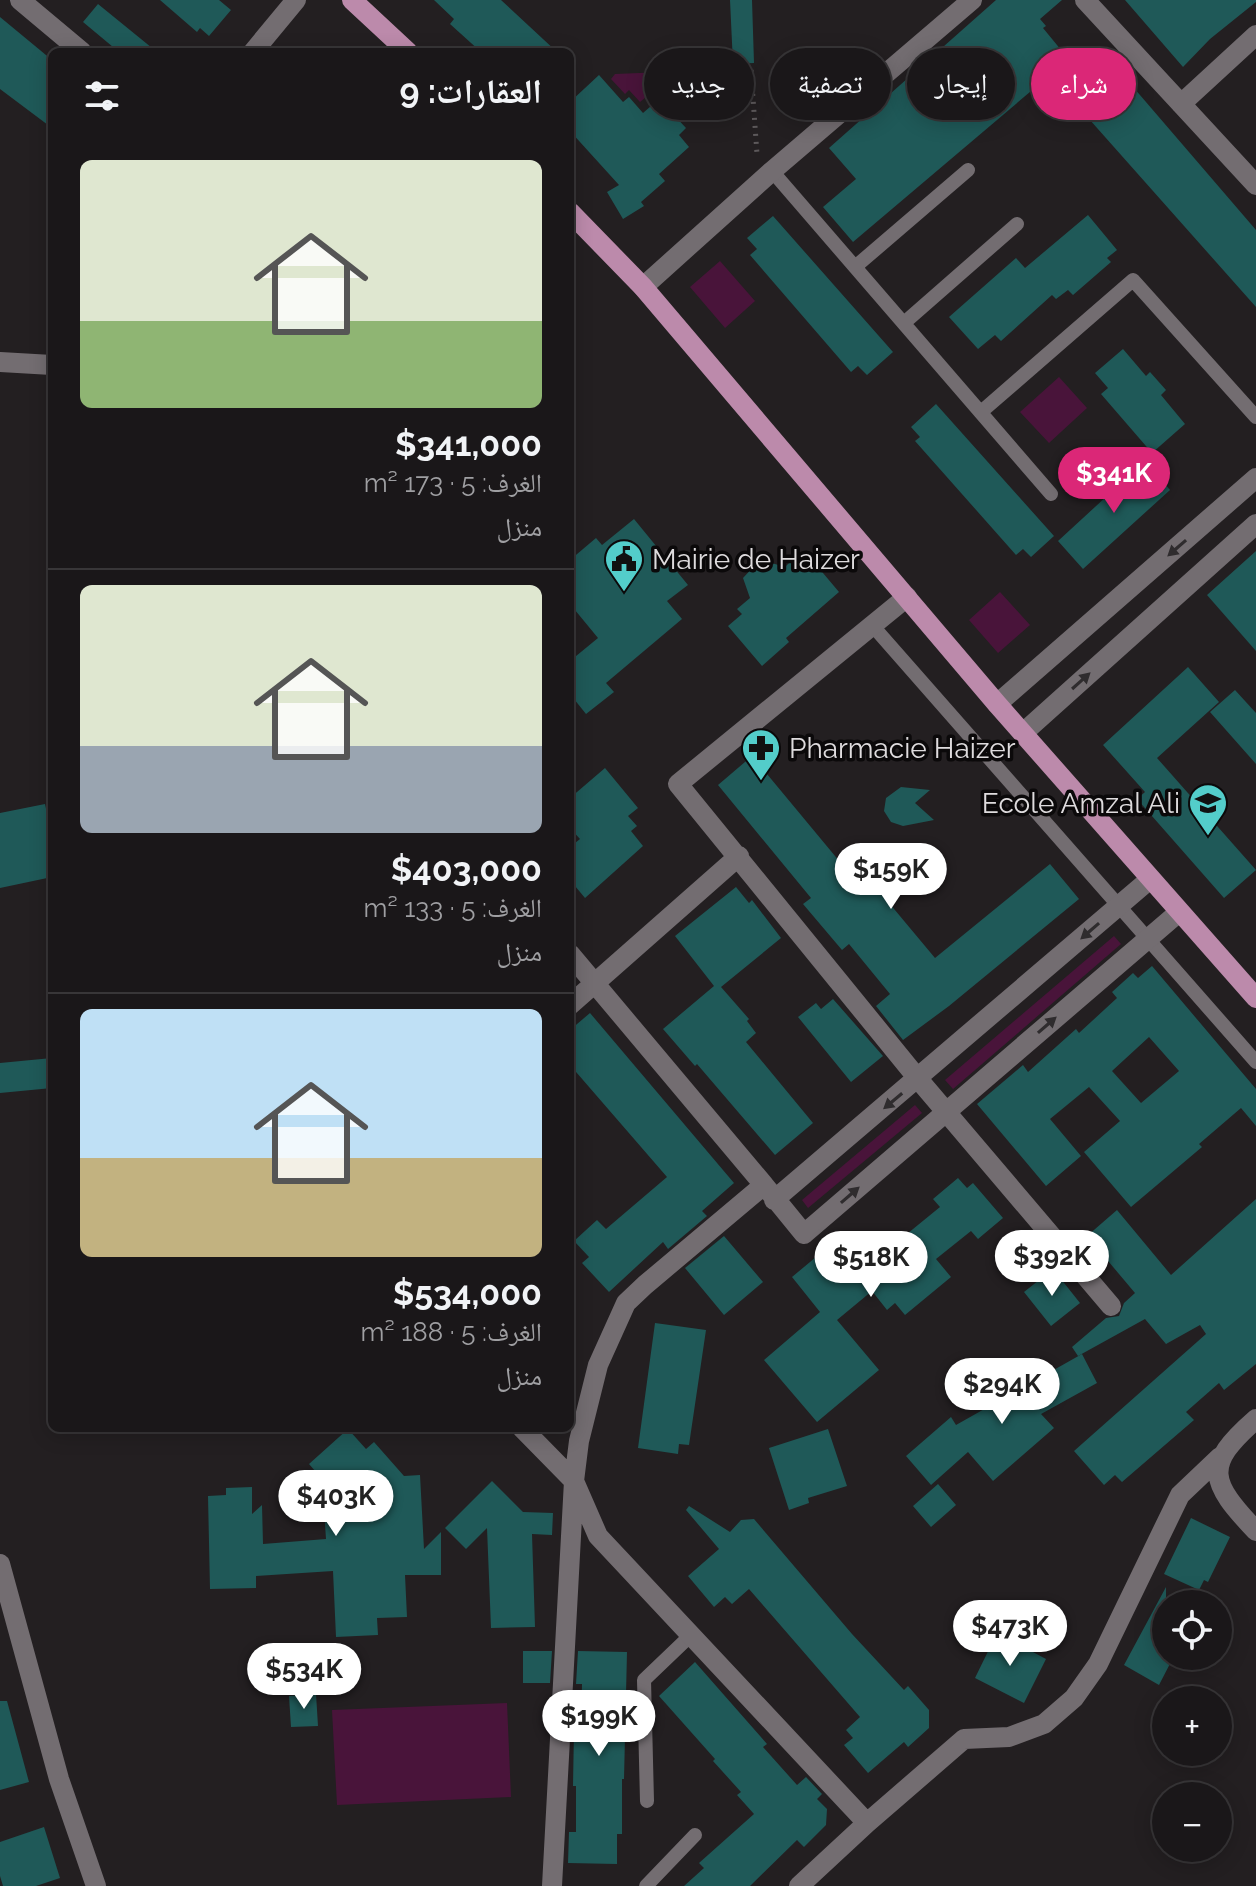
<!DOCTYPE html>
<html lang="ar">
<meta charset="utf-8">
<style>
:root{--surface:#1a1719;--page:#272426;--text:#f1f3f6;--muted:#9f9fa2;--line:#383638;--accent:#db2777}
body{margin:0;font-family:Raleway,"Noto Naskh Arabic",sans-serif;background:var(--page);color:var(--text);direction:rtl;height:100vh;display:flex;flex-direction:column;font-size:30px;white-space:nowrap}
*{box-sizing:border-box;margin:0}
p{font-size:26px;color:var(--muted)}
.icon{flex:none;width:44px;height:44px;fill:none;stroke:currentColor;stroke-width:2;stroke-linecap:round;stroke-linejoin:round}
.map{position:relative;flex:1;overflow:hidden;direction:ltr}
.drawer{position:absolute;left:48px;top:48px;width:526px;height:1384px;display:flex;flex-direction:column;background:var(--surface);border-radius:12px;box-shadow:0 4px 20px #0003,0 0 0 2px var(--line);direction:rtl}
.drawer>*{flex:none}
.banner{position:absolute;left:598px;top:48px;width:538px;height:72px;direction:rtl;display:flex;gap:16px}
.buttons{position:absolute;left:1152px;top:1590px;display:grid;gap:16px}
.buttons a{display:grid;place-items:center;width:80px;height:80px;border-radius:50%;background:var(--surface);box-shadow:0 4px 20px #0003,0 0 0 2px var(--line);font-size:40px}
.price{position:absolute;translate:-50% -68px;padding:0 18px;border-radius:28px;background:#fff;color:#222;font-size:26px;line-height:52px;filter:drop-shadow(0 2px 4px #0008)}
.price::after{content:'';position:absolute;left:50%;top:48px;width:24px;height:18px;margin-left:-12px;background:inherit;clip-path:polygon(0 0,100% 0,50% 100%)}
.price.active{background:var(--accent);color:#fff}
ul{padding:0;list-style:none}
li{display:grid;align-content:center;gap:16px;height:424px;padding:0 32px}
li+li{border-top:2px solid var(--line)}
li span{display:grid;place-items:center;height:248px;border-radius:12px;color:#555}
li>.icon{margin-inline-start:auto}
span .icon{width:144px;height:144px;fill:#fffc;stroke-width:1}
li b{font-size:34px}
h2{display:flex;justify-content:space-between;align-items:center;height:96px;padding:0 32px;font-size:34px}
.pill{padding:0 28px;border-radius:36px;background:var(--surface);box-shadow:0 4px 20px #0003,0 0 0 2px var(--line);font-size:28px;line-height:72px}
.pill.active{background:var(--accent);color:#fff}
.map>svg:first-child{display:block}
.green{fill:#49143a}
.building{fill:#1f5958;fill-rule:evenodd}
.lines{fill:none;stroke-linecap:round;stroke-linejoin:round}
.path{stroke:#5d595b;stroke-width:5;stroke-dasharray:2 6;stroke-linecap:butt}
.service{stroke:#736d71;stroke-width:14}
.minor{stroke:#736d71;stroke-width:20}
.primary{stroke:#bc8aab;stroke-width:20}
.oneway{fill:#2f2c2e}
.labels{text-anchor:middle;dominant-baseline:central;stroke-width:7;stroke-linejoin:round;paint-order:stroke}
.poi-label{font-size:28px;fill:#dedbdd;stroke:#0b090a;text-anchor:start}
</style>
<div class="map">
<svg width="1256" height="1886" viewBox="0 0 1256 1886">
<rect width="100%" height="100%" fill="#231f21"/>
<!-- green -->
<path class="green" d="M664 72V82L640 102 629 90 625 94 611 79 615 74Z
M720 261 755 301 725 328 690 287Z
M1059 377 1087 408 1049 443 1020 412Z
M1000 592 1030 625 998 653 969 620Z
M1114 936 1121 944 953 1089 945 1080Z
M915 1105 922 1113 808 1208 802 1200Z
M507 1703 511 1797 337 1805 332 1710Z"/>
<!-- building -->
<path class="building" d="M160 0H219L231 10 209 36 200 28 197 32Z
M434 0H501L557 52H481L450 24 454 19Z
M730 0H752L754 63 733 64Z
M996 0H1062L1040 19 1046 26 1043 28 1071 62 1090 46 1098 56 1103 52 1256 230V307L1050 75 853 242 823 207 856 179 829 148Z
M1125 0H1256V2L1210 39 1183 67Z
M98 4 157 52H119L83 22Z
M0 17 52 60V128L0 89Z
M599 75 623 102 629 97 643 113 659 99 686 128 679 135 689 147 659 174 665 181 641 202 644 206 623 219 607 192 619 185 570 131V102Z
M1088 215 1117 250 1107 258 1111 262 1073 295 1068 290 1056 299 1052 295 1001 341 995 335 978 349 949 317 1016 258 1025 268Z
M773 216 893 352 867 375 858 366 851 372 750 255 757 249 747 238Z
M1123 349 1146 376 1150 372 1166 390 1161 395 1185 424 1152 453 1101 394 1108 388 1095 373Z
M936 404 1054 536 1031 557 1023 549 1016 555 915 441 920 437 911 427Z
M1145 461 1170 490 1083 569 1058 541Z
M634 519 688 585 667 601 682 619 606 683 614 692 586 714 570 694V661L598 638 570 604V560L596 538 602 545Z
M1256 551V651L1207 595Z
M807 554 839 592 786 638 789 642 762 666 728 626 742 614 737 609 750 598 743 578 757 563 765 561 785 567 790 562 794 566Z
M1188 667 1219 702 1157 758 1256 870 1224 898 1137 799 1145 792 1103 745Z
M1235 690 1256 713V764L1210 712Z
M752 756 845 868 854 861 935 958 1050 864 1079 899 949 1006 903 1040 876 1006 890 994 849 944 842 950 803 904 811 898 718 785Z
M605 768 638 808 628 816 637 826 631 831 643 846 585 898 570 880V847L580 839 570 828V798Z
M901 787 930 790 915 803 934 820 903 826 891 822 884 811 886 798Z
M45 804 52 836V877L0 888V813Z
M736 887 749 903 752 900 781 938 721 987 749 1019 747 1021 756 1033 746 1042 813 1123 775 1155 697 1064 695 1066 663 1029 714 986 675 936Z
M1152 966 1256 1089V1126L1241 1108 1199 1144 1202 1147 1131 1207 1084 1152 1120 1121 1089 1087 1050 1119 1081 1156 1046 1186 977 1104 1023 1065 1028 1072 1076 1029 1079 1033 1117 998 1112 992 1133 973 1138 978ZM1149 1037 1179 1071 1141 1103 1112 1071Z
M833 999 883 1056 851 1082 798 1017 816 1003 821 1009Z
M590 1013 734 1183 702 1211 707 1216 668 1249 663 1242 609 1292 582 1263 589 1257 574 1241 597 1220 606 1229 667 1177 570 1065V1030Z
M52 1058V1088L0 1093V1063Z
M958 1178 967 1188 973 1183 1003 1218 978 1239 971 1231 936 1259 951 1277 905 1315 895 1303 887 1310 872 1291 837 1320 879 1370 817 1422 764 1360 820 1312 792 1277 828 1247 853 1278 940 1207 933 1199Z
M1256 1199V1364L1224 1390 1219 1383 1186 1412 1194 1420 1122 1482 1115 1475 1104 1485 1074 1451 1206 1334 1200 1325 1166 1344 1145 1319 1078 1356 1072 1347 1106 1318 1119 1316 1124 1303 1135 1293 1087 1236 1117 1210 1171 1275Z
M724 1236 763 1282 724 1315 685 1268Z
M1053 1269 1080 1303 1051 1326 1024 1292Z
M655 1323 706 1330 689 1445 679 1444 678 1454 638 1448Z
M1082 1354 1097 1383 1041 1414 1054 1428 993 1481 968 1452 931 1485 906 1456 951 1417 956 1425Z
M348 1429 366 1449 374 1442 404 1476 420 1475 424 1549 441 1532V1575H405L407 1617 377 1618 378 1635 336 1637 333 1571 256 1576V1588L210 1589 208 1496 226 1495V1488L252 1487V1514L262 1505 263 1544 326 1539 322 1479 309 1464Z
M828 1429 847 1486 808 1498 809 1503 789 1510 769 1448Z
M492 1481 523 1512 553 1513 552 1535 532 1534 535 1627 491 1628 487 1528 466 1549 445 1528Z
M938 1484 956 1505 931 1527 913 1506Z
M689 1506 730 1532 741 1520 754 1519 852 1634 904 1690 908 1686 929 1710V1728L908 1747 904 1742 868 1773 844 1745 853 1738 846 1730 860 1717 749 1589 732 1604 725 1597 714 1607 688 1576 719 1549 686 1510Z
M1191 1518 1230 1537 1208 1582 1204 1580 1199 1590 1164 1574Z
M1166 1587V1656H1174L1159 1685 1124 1665Z
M997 1633 1046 1659 1024 1703 975 1678Z
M523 1651H552L550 1683H523Z
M578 1651 627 1652 624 1779H622V1834H617V1864L568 1863 569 1832H576V1786H573L574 1729H581L582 1684H576Z
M695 1662 767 1744 763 1747 797 1785 806 1777 822 1794 817 1799 827 1809 826 1825 804 1847 797 1840 750 1886H684L704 1868 699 1863 754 1814 737 1795 741 1792 713 1761 715 1759 659 1696Z
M316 1694 318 1726 291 1727 289 1696Z
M0 1701H7L29 1782 0 1790Z
M44 1827 60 1878 36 1886H3L0 1876V1842Z"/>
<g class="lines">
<!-- path -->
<path class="path" d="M751 70 757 154"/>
<!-- service -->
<path class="service" d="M772 171 1051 494
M855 267 968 170
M904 323 1017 224
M981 412 1133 280 1256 417
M872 625 1256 1062
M647 1801 644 1680 690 1636
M646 1886 695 1835"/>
<!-- minor -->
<path class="minor" d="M20 0 82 52
M1085 0 1256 185
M253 52 296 0
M1181 104 1256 35
M643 287 772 171 972 0
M0 362 52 365
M907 597 678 784 919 1080 1111 1306
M997 704 1256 478
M1023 733 1256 524
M570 954 764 1185
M570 1005 739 856
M774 1200 1149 880
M1256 1419C1202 1466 1210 1482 1256 1531
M522 1428 574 1481 598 1536 867 1823 799 1886
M0 1564 59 1779 96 1886
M867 1823 964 1739 1009 1737 1044 1724 1074 1698 1098 1664 1180 1495 1220 1457
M552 1886 574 1481 579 1441 598 1365 626 1303 645 1285 764 1185 804 1234 1178 913"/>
<!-- primary -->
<path class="primary" d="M352 0 408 52
M570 212 643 287 997 704 1256 998"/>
</g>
<!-- one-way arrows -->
<defs><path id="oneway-solid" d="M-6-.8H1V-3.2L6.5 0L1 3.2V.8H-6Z" transform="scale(2)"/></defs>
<g class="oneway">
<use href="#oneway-solid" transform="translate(1177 548) rotate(139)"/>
<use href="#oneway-solid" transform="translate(1081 681) rotate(-42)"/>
<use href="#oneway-solid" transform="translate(1090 931) rotate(139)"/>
<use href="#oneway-solid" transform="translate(1047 1025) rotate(-41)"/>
<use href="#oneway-solid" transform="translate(893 1101) rotate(140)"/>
<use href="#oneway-solid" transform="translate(850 1195) rotate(-41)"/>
</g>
<!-- icons -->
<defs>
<g id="civic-pin" transform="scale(2)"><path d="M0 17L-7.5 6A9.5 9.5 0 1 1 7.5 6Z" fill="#53cdca" stroke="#0b090a"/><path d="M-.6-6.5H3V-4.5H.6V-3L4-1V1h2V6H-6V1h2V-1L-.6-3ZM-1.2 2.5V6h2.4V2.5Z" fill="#111"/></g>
<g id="pharmacy-pin" transform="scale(2)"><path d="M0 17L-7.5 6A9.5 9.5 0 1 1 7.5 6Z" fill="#53cdca" stroke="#0b090a"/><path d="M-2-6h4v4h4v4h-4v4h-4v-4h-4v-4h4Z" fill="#111"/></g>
<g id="school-pin" transform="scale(2)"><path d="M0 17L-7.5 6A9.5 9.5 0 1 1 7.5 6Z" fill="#53cdca" stroke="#0b090a"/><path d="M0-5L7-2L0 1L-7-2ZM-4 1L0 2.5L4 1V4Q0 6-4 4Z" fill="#111"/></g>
</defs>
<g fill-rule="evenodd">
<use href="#civic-pin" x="624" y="559"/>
<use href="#pharmacy-pin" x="761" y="748"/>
<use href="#school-pin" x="1208" y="803"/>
</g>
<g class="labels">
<!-- poi labels -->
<g class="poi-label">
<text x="652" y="559">Mairie de Haizer</text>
<text x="789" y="748">Pharmacie Haizer</text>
<text x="1180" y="803" text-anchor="end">Ecole Amzal Ali</text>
</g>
</g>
</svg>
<div class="buttons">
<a><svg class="icon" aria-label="locate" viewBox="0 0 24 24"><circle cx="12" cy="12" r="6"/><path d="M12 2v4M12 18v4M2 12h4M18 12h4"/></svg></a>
<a>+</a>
<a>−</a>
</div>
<b class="price active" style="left:1114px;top:515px">$341K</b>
<b class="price" style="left:891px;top:911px">$159K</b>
<b class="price" style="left:1052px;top:1298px">$392K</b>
<b class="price" style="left:871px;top:1299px">$518K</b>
<b class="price" style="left:1002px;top:1426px">$294K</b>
<b class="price" style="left:336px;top:1538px">$403K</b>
<b class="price" style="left:1010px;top:1668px">$473K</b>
<b class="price" style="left:304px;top:1711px">$534K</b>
<b class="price" style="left:599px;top:1758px">$199K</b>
<div class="banner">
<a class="pill active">شراء</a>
<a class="pill">إيجار</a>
<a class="pill">تصفية</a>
<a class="pill">جديد</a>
</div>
<section class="drawer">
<h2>العقارات: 9<svg class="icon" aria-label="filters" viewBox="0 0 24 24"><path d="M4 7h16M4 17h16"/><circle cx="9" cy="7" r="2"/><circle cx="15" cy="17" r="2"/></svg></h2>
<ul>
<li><span style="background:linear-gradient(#dfe7d0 65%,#8fb573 0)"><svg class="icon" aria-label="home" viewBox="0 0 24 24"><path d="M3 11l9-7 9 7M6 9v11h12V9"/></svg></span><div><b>$341,000</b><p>الغرف: 5 · 173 m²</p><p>منزل</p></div></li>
<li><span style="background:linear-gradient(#dfe7d0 65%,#9aa5b1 0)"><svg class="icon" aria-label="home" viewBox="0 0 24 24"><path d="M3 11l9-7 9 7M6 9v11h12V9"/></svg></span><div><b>$403,000</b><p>الغرف: 5 · 133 m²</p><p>منزل</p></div></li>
<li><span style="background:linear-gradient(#bfe0f5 60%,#c2b280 0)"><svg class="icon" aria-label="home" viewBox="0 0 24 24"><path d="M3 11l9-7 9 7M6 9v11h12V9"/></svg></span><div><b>$534,000</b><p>الغرف: 5 · 188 m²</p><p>منزل</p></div></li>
</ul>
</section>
</div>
